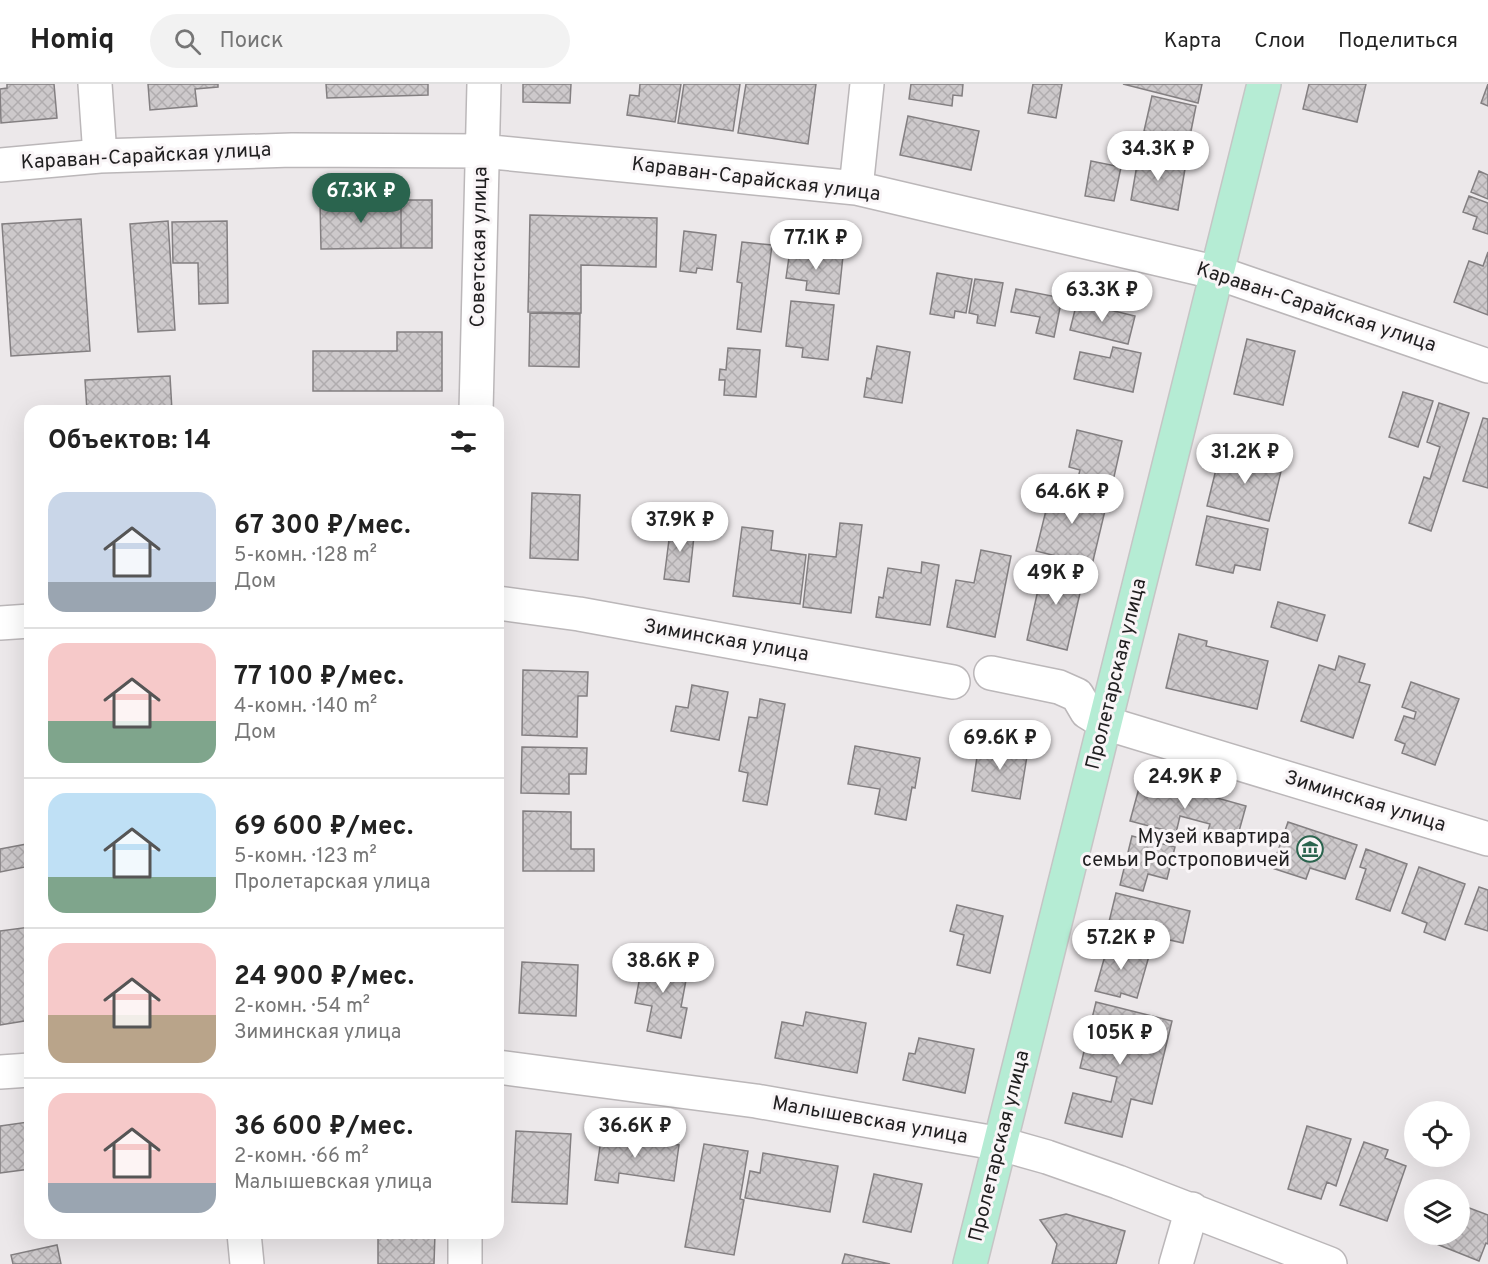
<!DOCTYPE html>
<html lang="ru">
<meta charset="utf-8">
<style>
:root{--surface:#fff;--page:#f2f2f2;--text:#222;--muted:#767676;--line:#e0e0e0;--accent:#2a644e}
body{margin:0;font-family:Overpass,sans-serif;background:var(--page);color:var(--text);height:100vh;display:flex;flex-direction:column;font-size:22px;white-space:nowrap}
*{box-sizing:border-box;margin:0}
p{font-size:20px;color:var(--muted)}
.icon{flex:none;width:33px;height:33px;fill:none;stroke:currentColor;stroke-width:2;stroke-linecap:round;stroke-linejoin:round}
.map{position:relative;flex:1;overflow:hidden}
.details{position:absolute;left:24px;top:321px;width:480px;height:834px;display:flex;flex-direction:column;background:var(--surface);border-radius:18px;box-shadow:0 6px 24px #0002}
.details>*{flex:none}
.controls{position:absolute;left:1404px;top:1017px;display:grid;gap:12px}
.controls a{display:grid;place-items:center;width:66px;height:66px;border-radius:50%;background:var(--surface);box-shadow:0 6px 24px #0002;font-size:30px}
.price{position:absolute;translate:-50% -51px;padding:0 14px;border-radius:21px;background:#fff;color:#222;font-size:20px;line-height:39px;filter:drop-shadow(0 2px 3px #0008)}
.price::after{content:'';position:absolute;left:50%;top:36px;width:18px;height:14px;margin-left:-9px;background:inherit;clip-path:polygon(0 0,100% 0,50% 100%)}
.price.on{background:var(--accent);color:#fff}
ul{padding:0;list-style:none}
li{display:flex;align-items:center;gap:18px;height:150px;padding:0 24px}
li+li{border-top:2px solid var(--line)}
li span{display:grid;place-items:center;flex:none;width:168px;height:120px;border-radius:18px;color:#555}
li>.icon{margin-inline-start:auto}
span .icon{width:72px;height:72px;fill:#fffc;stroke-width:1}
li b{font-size:26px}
h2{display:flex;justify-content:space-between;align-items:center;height:72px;padding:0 24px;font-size:26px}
header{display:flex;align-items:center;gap:36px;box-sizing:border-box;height:84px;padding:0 30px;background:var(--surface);border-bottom:2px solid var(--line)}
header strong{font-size:28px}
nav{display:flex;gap:33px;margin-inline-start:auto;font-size:21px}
.search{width:420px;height:54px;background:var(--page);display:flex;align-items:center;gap:15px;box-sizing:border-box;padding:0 21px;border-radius:33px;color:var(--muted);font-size:22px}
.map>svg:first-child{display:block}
.building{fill:url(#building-cross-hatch);stroke:#837f81;stroke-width:1.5}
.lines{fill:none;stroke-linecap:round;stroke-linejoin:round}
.minor-casing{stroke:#bbb7b9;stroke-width:36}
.major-casing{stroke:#c5c5c5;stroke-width:36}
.minor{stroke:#fff;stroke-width:33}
.major{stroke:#b5ecd4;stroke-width:33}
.labels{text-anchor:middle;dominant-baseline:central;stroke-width:6;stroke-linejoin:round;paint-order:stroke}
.street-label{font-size:20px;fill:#201f20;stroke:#f9f5f7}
.poi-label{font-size:20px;fill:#201f20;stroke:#f9f5f7;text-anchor:end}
</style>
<header>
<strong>Homiq</strong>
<div class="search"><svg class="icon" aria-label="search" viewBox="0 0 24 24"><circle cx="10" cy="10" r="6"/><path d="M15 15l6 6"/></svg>Поиск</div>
<nav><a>Карта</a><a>Слои</a><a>Поделиться</a></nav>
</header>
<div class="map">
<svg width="1488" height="1180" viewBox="0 0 1488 1180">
<defs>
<pattern id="building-cross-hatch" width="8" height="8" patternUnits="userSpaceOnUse" patternTransform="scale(1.5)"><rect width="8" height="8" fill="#cdc9cb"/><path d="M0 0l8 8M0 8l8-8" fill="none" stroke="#b0acae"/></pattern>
</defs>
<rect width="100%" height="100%" fill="#ece8ea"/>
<!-- building -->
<path class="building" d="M7 0H54L57 34 1 39 0 5 7 4Z
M148 0H218V3L195 5 197 22 150 26Z
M326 0H428V11L327 14Z
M523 0H571L570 19 523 18Z
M640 0H681L675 38 627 31 630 11 639 12Z
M684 0H740L733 47 678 39Z
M746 0H816L808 60 738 49Z
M911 0H963L962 12 953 11 952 22 909 15Z
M1033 0H1062L1056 34 1028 29Z
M1123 0H1202L1198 19Z
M1309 0H1366L1357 38 1303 25Z
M1488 0V22L1481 19Z
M1152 12 1196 22 1189 57 1144 47Z
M908 32 979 47 971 86 900 71Z
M1139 69 1186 79 1178 126 1131 116Z
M1091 77 1121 83 1114 117 1085 112Z
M1479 87 1488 91V115L1471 108Z
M1469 112 1488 119V150L1473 145 1477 133 1463 128Z
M401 116V164L321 165 320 117Z
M401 116H432V164H401Z
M530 131 657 134 656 183 581 181V229L528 228Z
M81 135 90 267 11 272 2 140Z
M168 137 175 246 138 248 130 140Z
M227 137 228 219 199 220 198 179H173L172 138Z
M684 147 716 151 712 186 697 184 696 189 680 187Z
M742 158 772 161 761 248 737 245 742 199 737 198Z
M790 166 843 172 839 210 806 206 807 197 786 194Z
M1488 168V231L1454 218 1469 177 1483 182Z
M937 189 972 195 966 229 955 227 954 234 930 230Z
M975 195 1003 199 995 242 977 239 978 231 969 229Z
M1016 205 1062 214 1054 253 1036 249 1040 233 1011 228Z
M791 217 834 221 828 276 802 273 803 264 786 262Z
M1077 218 1135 232 1128 260 1070 246Z
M530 229 580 230 579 283 529 282Z
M397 248H442V307H313V267H397Z
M1247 255 1295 267 1283 321 1234 310Z
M877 262 910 268 902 319 864 313 867 294 871 295Z
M1113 263 1141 269 1133 308 1074 295 1080 268 1110 274Z
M728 264 760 266 756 313 724 311 725 296H719L720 285 726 286Z
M170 292 172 327H87L85 296Z
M1403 308 1433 317 1418 363 1389 353Z
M1439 319 1469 329 1431 447 1409 439 1424 393 1430 395 1440 363 1427 358Z
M1483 334 1488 335V404L1463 397Z
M1077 346 1122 357 1111 406 1077 398 1080 386 1069 383Z
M1221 365 1283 379 1269 437 1207 422Z
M1059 402 1108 414 1092 481 1036 467 1050 410 1057 412Z
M532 409 580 411 578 476 530 474Z
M1207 432 1268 445 1260 486 1235 481 1233 489 1196 481Z
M840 439 862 441 851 529 803 523 809 470 836 473Z
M671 440 695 443 689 498 664 495Z
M742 443 773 447 771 466 806 471 800 520 733 512Z
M981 466 1011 472 995 553 947 543 956 496 974 499Z
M922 478 939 481 930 541 876 533 879 513 883 514 888 484 921 489Z
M1050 478 1085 487 1067 566 1027 556 1041 492 1046 493Z
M1278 518 1325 531 1317 557 1271 543Z
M1179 550 1207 557 1206 562 1268 577 1257 625 1166 604Z
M1339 572 1365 580 1359 598 1370 601 1353 654 1301 637 1319 581 1335 586Z
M523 586 588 588 587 612H578L577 653 522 651Z
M1411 598 1459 615 1435 681 1402 669 1405 660 1395 656 1404 632 1414 635 1416 628 1402 623Z
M692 601 728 608 719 656 671 647 676 622 688 624Z
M760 615 785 620 767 721 743 717 748 689 739 687 749 633 757 634Z
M979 659 1028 666 1020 715 972 707Z
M855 662 920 674 915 704 912 703 906 736 875 730 880 705 848 700Z
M522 663 587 664 586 690H569V710L521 709Z
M1142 693 1246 722 1236 758 1207 750 1210 740 1180 732 1176 749 1130 737Z
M523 727 571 728V765H594V787H523Z
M1288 738 1357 761 1345 795 1310 784 1306 795 1272 784Z
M1132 752 1175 763 1167 795 1148 790 1143 807 1120 801Z
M27 760 30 782 0 788V765Z
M1366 765 1407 780 1390 827 1356 815 1366 785 1360 783Z
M1419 783 1465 800 1445 856 1424 848 1427 839 1402 829Z
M1479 803 1488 806V847L1465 840Z
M1116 809 1190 827 1183 859 1108 842Z
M957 821 1003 832 990 889 957 881 964 851 950 847Z
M30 843V878L26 879 30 903V936L0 941V847Z
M1110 854 1127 859 1125 866 1149 872 1137 914 1121 909 1120 913 1095 907Z
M644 871 689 880 681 923 687 924 681 954 647 947 652 922 635 919Z
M522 878 578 881 576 932 519 929Z
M1096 918 1172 937 1152 1020 1131 1015 1122 1053 1065 1039 1073 1009 1111 1018 1117 993 1080 984Z
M806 928 866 939 857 989 775 974 782 938 803 942Z
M919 954 974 965 965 1009 903 996 909 969 915 970Z
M28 1038 30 1085 0 1089V1042Z
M1307 1042 1351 1055 1336 1102 1327 1098 1321 1115 1288 1105Z
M516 1047 571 1050 567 1120 512 1118Z
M602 1049 679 1061 674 1097 619 1089 618 1099 595 1096Z
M1364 1058 1388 1066 1385 1074 1406 1082 1387 1137 1340 1121Z
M704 1060 748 1067 740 1115 744 1116 734 1171 685 1163Z
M763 1069 838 1082 830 1128 745 1114 750 1087 760 1089Z
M874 1090 922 1100 911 1148 863 1138Z
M1464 1122 1488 1131V1160L1486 1159 1479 1177 1434 1159 1437 1150H1460V1132Z
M1066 1130 1125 1147 1116 1180H1052L1057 1160 1040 1136Z
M378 1149H435L434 1180H378Z
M57 1161 61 1180H13L11 1171Z
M845 1170 890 1180H842Z"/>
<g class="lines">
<!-- minor casing -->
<g class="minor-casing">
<path id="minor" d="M95 0 100 72
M0 81 100 72 292 66 482 67 856 104 1218 189 1488 282
M856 104 867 0
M476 327 484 0
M498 519 579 530 953 598
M0 539 30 537
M991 589 1059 603 1077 611 1087 628 1105 639 1488 755
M498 983 756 1017 1001 1060 1047 1073 1118 1098 1330 1180
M0 988 30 986
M244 1149 247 1180
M465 1180V1149
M1176 1180 1192 1125"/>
</g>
<!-- major casing -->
<g class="major-casing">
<path id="major" d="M970 1180 1264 0"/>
</g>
<!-- minor -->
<use href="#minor" class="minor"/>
<!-- major -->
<use href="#major" class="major"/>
</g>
<!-- icons -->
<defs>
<g id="museum-ring" transform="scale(1.35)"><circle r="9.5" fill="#f9f5f7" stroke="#2a644e" stroke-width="1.5"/><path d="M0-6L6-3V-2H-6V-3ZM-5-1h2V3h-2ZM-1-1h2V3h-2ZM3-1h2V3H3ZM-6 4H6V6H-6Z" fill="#2a644e"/></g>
</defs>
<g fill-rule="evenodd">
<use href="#museum-ring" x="1310" y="765"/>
</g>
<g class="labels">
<!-- street labels -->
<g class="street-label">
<text transform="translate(146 73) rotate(-3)">Караван-Сарайская улица</text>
<text transform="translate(756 96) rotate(7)">Караван-Сарайская улица</text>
<text transform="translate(480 163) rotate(-89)">Советская улица</text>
<text transform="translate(1316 224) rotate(18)">Караван-Сарайская улица</text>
<text transform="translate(726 557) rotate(10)">Зиминская улица</text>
<text transform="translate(1117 590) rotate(-76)">Пролетарская улица</text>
<text transform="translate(1365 718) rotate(17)">Зиминская улица</text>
<text transform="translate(870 1037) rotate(10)">Малышевская улица</text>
<text transform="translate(1000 1062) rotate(-76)">Пролетарская улица</text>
</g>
<!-- poi labels -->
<g class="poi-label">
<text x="1290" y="754">Музей квартира<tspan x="1290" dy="23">семьи Ростроповичей</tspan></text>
</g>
</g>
</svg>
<div class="controls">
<a><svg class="icon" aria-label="locate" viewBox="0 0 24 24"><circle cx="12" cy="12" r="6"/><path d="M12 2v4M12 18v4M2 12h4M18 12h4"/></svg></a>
<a><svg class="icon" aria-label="layers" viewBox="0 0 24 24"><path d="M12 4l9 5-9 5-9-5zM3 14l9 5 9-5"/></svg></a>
</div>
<b class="price" style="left:1158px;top:98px">34.3K ₽</b>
<b class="price on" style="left:361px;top:140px">67.3K ₽</b>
<b class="price" style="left:816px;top:187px">77.1K ₽</b>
<b class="price" style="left:1102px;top:239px">63.3K ₽</b>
<b class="price" style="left:1245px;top:401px">31.2K ₽</b>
<b class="price" style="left:1072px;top:441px">64.6K ₽</b>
<b class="price" style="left:680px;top:469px">37.9K ₽</b>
<b class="price" style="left:1056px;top:522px">49K ₽</b>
<b class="price" style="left:1000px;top:687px">69.6K ₽</b>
<b class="price" style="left:1185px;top:726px">24.9K ₽</b>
<b class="price" style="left:1121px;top:887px">57.2K ₽</b>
<b class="price" style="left:663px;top:910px">38.6K ₽</b>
<b class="price" style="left:1120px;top:982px">105K ₽</b>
<b class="price" style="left:635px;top:1075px">36.6K ₽</b>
<section class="details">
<h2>Объектов: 14<svg class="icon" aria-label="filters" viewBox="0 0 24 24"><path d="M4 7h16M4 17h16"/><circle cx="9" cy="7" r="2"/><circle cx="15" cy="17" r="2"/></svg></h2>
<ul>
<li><span style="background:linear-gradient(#c9d6e8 75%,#9aa5b1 0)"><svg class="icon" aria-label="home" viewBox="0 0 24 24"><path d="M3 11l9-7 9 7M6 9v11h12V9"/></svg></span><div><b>67 300 ₽/мес.</b><p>5-комн. · 128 m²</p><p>Дом</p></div></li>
<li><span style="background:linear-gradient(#f6c9c9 65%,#7fa58c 0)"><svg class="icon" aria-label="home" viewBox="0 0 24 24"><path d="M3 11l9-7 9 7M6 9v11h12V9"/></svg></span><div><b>77 100 ₽/мес.</b><p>4-комн. · 140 m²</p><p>Дом</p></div></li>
<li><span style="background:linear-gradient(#bfe0f5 70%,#7fa58c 0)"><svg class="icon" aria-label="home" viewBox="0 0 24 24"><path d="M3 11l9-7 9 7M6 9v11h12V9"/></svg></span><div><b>69 600 ₽/мес.</b><p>5-комн. · 123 m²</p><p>Пролетарская улица</p></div></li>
<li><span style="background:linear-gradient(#f6c9c9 60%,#b9a48a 0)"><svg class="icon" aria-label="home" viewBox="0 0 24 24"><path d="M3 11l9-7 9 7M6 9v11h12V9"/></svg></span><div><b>24 900 ₽/мес.</b><p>2-комн. · 54 m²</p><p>Зиминская улица</p></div></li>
<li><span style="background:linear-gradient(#f6c9c9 75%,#9aa5b1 0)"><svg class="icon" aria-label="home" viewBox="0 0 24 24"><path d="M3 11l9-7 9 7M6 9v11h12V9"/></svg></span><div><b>36 600 ₽/мес.</b><p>2-комн. · 66 m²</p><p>Малышевская улица</p></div></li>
</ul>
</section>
</div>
